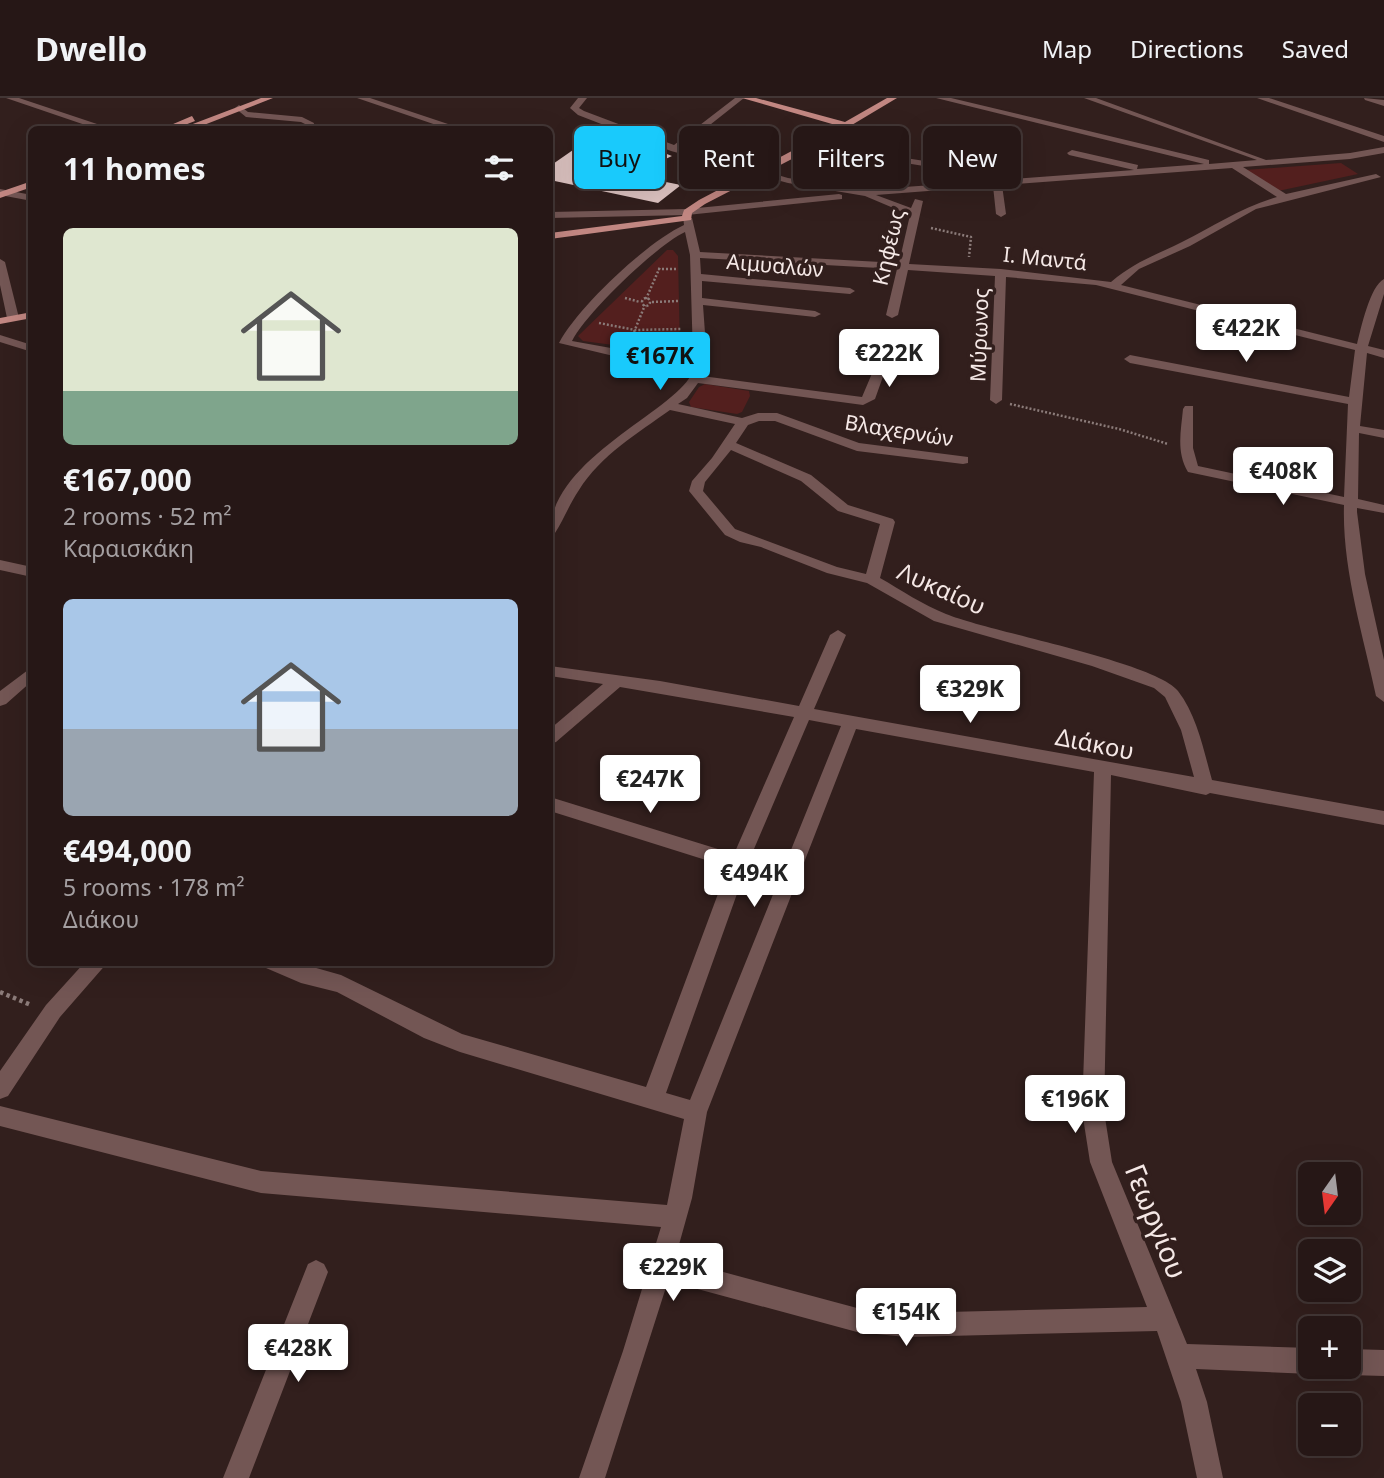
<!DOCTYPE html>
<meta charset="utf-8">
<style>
:root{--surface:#261716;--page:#322423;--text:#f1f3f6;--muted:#a49fa1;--line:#423635;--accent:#19cafc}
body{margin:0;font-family:"Noto Sans",sans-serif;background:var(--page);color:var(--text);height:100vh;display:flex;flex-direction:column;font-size:26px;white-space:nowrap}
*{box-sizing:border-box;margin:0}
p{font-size:23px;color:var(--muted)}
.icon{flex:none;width:38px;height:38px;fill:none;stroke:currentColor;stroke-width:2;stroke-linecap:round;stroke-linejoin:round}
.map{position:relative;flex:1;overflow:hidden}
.drawer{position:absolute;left:28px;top:28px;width:525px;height:840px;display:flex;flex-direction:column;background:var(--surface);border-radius:10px;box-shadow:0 7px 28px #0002,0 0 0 2px var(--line)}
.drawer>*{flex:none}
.guide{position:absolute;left:574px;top:28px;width:665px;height:63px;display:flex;gap:14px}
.needle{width:46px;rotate:194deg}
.buttons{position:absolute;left:1298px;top:1064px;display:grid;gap:14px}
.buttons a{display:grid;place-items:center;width:63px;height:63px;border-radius:10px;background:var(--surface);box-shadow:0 7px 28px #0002,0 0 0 2px var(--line);font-size:35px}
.price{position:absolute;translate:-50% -60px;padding:0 16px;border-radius:7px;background:#fff;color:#222;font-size:23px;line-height:46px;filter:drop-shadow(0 2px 4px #0008)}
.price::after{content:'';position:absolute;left:50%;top:42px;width:21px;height:16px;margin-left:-10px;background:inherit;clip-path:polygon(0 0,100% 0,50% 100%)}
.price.active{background:var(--accent);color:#111}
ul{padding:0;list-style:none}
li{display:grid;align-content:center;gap:14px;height:371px;padding:0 35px}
li span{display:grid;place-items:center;height:217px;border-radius:10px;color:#555}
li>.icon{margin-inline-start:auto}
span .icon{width:126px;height:126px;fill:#fffc;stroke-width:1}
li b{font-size:30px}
h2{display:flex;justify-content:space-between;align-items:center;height:84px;padding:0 35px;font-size:30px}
.pill{padding:0 24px;border-radius:10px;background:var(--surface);box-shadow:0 7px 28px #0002,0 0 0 2px var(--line);font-size:24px;line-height:63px}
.pill.active{background:var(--accent);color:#111}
header{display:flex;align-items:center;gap:42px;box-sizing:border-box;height:98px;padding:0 35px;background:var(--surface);border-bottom:2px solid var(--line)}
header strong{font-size:33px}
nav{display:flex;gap:38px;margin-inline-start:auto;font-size:24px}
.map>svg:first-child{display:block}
.green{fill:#531f1e}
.building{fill:#ddc3c1}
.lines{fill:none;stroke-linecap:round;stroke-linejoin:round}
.path-far1{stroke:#8b7b79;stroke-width:2.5;stroke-dasharray:2 2;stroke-linecap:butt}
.path{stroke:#8b7b79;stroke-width:4.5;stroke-dasharray:3.5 3.5;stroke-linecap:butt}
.minor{fill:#735654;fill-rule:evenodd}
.major{fill:#c28782;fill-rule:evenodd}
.labels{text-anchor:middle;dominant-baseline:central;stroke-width:7;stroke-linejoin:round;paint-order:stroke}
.far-street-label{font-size:21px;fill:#f5e8e6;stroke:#321f1d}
.street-label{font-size:24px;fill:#f5e8e6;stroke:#321f1d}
.near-street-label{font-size:28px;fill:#f5e8e6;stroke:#321f1d}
</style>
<header>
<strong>Dwello</strong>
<nav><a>Map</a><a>Directions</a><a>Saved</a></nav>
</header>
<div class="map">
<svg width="1384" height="1380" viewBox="0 0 1384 1380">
<rect width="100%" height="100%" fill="#321f1d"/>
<!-- green -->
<path class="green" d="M1341 65 1358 76 1278 93 1245 72Z
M667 152H673L678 158 680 252 674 255 583 243 578 238Z
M705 286 749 293 750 298 742 314 737 316 691 309 689 304 699 289Z"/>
<!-- building -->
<path class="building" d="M615 36 672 58 631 77 681 87 658 105 550 82V68L573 52Z"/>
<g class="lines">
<!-- path-far1 -->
<path class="path-far1" d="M931 130 971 139 969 159
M658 171H677
M642 204a4 4 0 1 1 8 0a4 4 0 1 1-8 0Z
M625 200 640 204
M646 201 660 169
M652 204 679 203
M599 225 635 232 681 231
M634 234 645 207
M1010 306 1119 331 1168 346"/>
<!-- path -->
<path class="path" d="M0 894 31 907"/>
<!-- minor -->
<path class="minor" d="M6 0H19L115 32H100Z
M357 0H370L466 32H451Z
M578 0H587L579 10 584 13 674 47 735 0H744L682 49 788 80 862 92 989 83 986 78 812 50 809 49V45L989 73 998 82 1134 72 1069 57 1067 55 1072 52 1138 67 1137 71 1204 66 936 0H951L1209 62V66L1257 62 1084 0H1096L1266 62 1350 55 1384 49V55L1350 61 1243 69 1286 96 1376 76 1381 79 1256 111 1190 148 1139 171 1121 187 1357 246C1361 230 1370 188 1384 181V196L1368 248 1384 252V260L1367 255 1360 328 1384 332V340L1359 335 1358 401 1384 407V415L1357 410V414L1365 476 1384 562V604L1376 598C1363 536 1342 471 1344 407L1188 374C1176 354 1181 333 1183 311L1185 308H1193V350L1198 368 1344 399 1348 306 1130 265 1124 261 1130 257 1349 299 1355 252 1096 187 1006 179 1002 302 996 306 990 302 995 178 908 172 898 217 892 220 886 217 897 171 700 160 701 176 850 190 855 193 850 196 702 183V200L815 213 821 216 815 219 703 207 707 263 702 278 862 299 876 266 925 268 931 272 925 276 885 273 875 301 863 307 698 285 687 300 678 306 742 320 758 315H777L859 345 968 359V365L963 366 857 353 775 323H759L748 327 736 345 811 377 848 407 893 421 895 424 880 480C901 492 923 507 946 516 990 534 1155 564 1178 593 1197 617 1204 654 1212 682L1384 713V727L1210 695 1206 697 1111 677 1104 1013 1112 1064 1187 1246 1311 1250V1269H1321L1311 1276 1196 1271 1207 1304 1223 1380H1197L1181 1304 1157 1233 906 1239 857 1234 668 1183 605 1380H579L623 1253 661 1129 261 1095 0 1028V1008L261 1073 667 1107 684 1021 460 954 424 940 337 894 301 885 266 870 263 864H295L341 877 462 936 646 989 728 769 550 713V699L734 756 794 619 620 589 556 644 550 646V631L603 586 550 578V568L660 583 799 608 830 537 838 532 846 537 814 611 1194 679 1181 632 1165 599 1154 590 1092 568 934 523 867 485 827 475 761 449 740 444 725 437 689 393 692 383 712 360 735 326 670 312C638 335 601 357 579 392 570 405 564 421 555 435L550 436C550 354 695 307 694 266L622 260 559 245C578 209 647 144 684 127L683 118 692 120 700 154 899 165 910 117 865 98 788 85 671 53 578 17 570 10ZM1232 70 1277 99C1242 109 1214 128 1182 144 1154 158 1136 163 1111 184L1001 171 909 166 923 103 915 101 911 110 876 97 993 88 996 116 1001 119 1006 116 1002 87ZM685 134 690 157 693 259 622 252 572 243C586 215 657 147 685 134ZM731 352 801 383 838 413 880 426 866 476 837 469 735 431 703 393 705 384ZM809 622 841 628 690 1002 666 995 748 765ZM856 631 1094 674 1082 1013 1090 1064 1147 1209 906 1215 857 1210 675 1161 692 1100 707 1014Z
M1257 0H1269L1384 38V44Z
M1364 0 1384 2V8L1365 2Z
M239 7 248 14 302 19 314 25 313 32H304L305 26 301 24 246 19 235 10Z
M0 91 32 97V103L0 97Z
M839 96 842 97V101L687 117 550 120V114L687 111Z
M0 161 5 164 19 220 13 223 7 220 0 187Z
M0 237 32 247V254L0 244Z
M0 462 32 469V479L0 472Z
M32 569V583L6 606 0 608V593Z
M85 864H108L60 919 8 998 0 1001V973L46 907Z
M316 1162 324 1166 328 1174 249 1380H223L308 1166Z
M1349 1251 1384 1252V1278L1349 1277 1340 1273 1338 1269H1349Z"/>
<!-- major -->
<path class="major" d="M261 0H273L191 32H177Z
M742 0H756L845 24 887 0H897L815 49 705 106 692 115 691 122 550 141V135L682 118 684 112 699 102 839 28Z
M192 18 195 23 172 32H159Z
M32 83V89L0 100V94Z
M32 214V220L0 226V220Z"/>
</g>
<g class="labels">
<!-- far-street labels -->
<g class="far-street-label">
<text transform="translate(888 149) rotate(-77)">Κηφέως</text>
<text transform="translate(1045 160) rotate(6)">Ι. Μαντά</text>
<text transform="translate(775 167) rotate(5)">Αιμυαλών</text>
<text transform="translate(979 237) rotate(-88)">Μύρωνος</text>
<text transform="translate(899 332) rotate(9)">Βλαχερνών</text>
</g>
<!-- street labels -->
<g class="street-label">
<text transform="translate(942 490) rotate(24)">Λυκαίου</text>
<text transform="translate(1095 645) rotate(11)">Διάκου</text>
</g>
<!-- near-street labels -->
<g class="near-street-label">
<text transform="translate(1157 1123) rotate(68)">Γεωργίου</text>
</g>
</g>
</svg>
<div class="buttons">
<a><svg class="needle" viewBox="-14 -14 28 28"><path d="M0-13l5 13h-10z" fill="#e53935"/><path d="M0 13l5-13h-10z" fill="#a49fa1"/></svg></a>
<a><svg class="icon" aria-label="layers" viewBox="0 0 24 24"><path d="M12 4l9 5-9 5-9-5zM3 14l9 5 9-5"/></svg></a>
<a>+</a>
<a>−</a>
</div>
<b class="price" style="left:1246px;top:266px">€422K</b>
<b class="price" style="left:889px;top:291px">€222K</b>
<b class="price active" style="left:660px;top:294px">€167K</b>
<b class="price" style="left:1283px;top:409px">€408K</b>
<b class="price" style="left:970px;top:627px">€329K</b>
<b class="price" style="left:650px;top:717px">€247K</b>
<b class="price" style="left:754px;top:811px">€494K</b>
<b class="price" style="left:1075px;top:1037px">€196K</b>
<b class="price" style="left:673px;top:1205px">€229K</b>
<b class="price" style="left:906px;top:1250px">€154K</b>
<b class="price" style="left:298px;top:1286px">€428K</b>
<div class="guide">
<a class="pill active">Buy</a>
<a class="pill">Rent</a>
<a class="pill">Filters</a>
<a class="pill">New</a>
</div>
<section class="drawer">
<h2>11 homes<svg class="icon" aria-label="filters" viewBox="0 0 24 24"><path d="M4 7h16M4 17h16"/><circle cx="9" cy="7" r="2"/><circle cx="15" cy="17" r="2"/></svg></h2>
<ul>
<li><span style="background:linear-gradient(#dfe7d0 75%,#7fa58c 0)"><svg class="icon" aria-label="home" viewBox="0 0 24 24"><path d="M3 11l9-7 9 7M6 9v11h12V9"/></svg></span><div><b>€167,000</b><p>2 rooms · 52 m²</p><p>Καραισκάκη</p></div></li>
<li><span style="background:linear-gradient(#a9c7e8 60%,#9aa5b1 0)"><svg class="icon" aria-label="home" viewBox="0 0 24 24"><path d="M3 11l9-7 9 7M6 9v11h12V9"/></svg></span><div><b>€494,000</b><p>5 rooms · 178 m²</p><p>Διάκου</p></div></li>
</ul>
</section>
</div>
